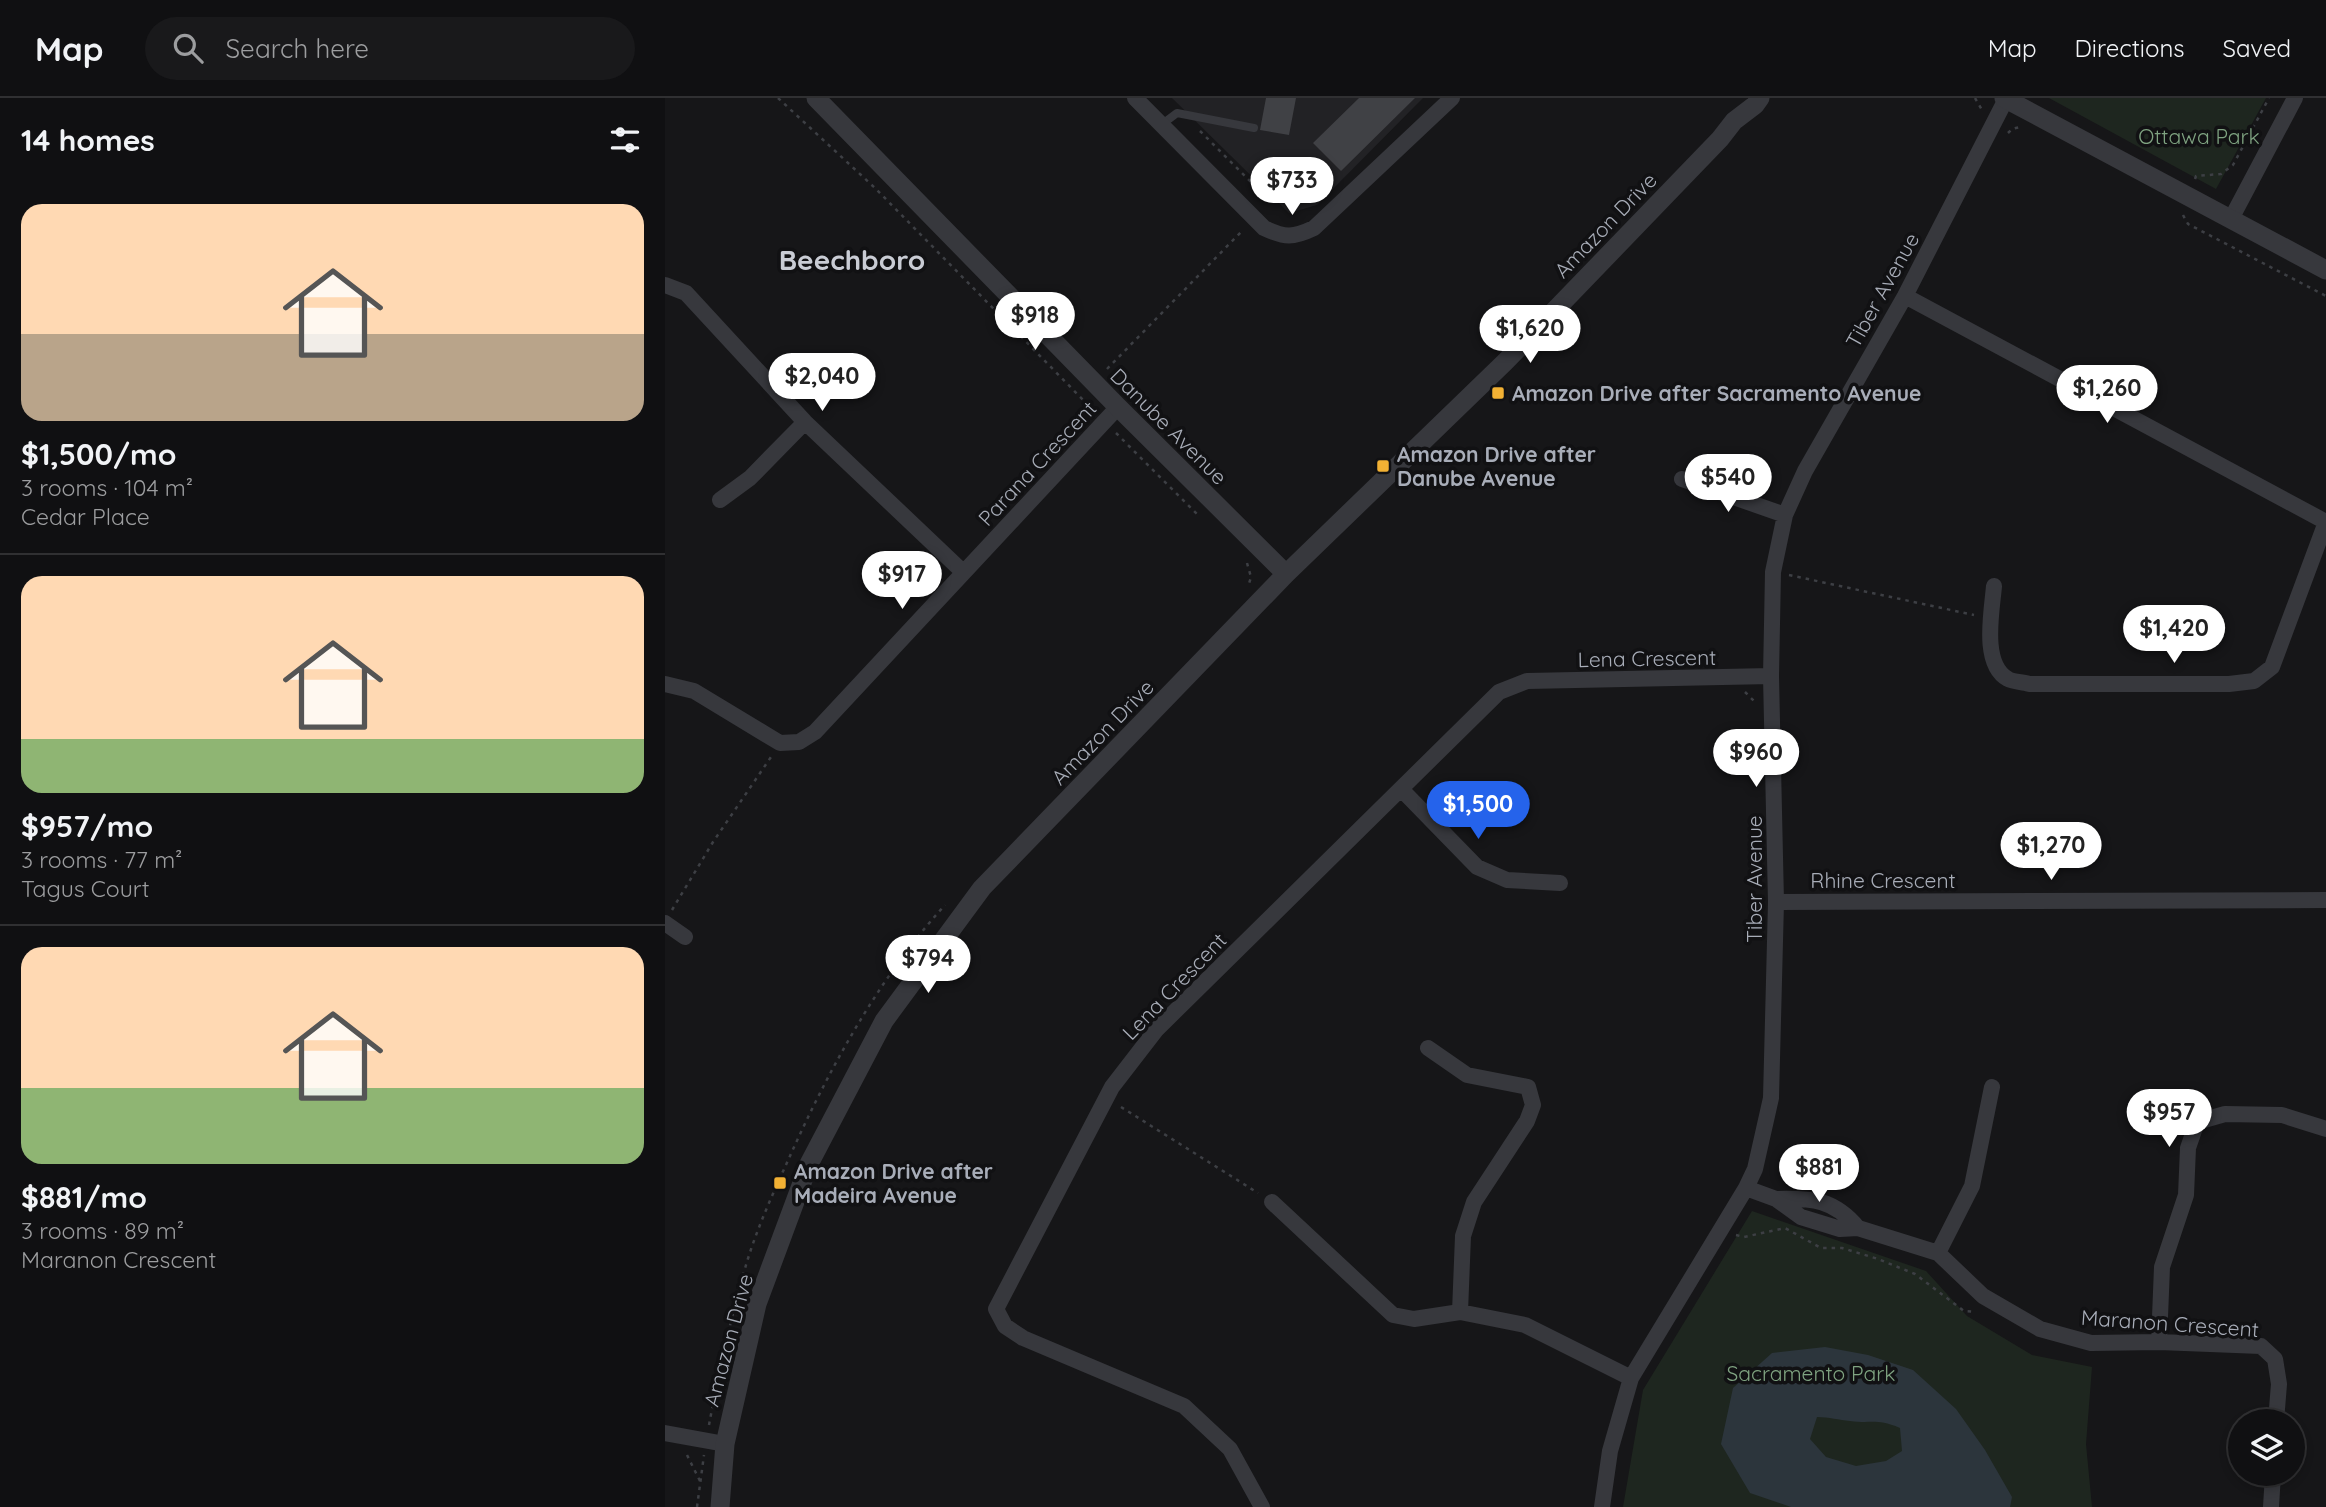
<!DOCTYPE html>
<meta charset="utf-8">
<style>
:root{--surface:#101012;--page:#19191b;--text:#f1f3f6;--muted:#9c9d9f;--line:#303032;--accent:#2563eb}
body{margin:0;font-family:Quicksand,sans-serif;background:var(--page);color:var(--text);height:100vh;display:flex;flex-direction:column;font-size:26px;white-space:nowrap}
*{box-sizing:border-box;margin:0}
p{font-size:23px;color:var(--muted)}
.icon{flex:none;width:38px;height:38px;fill:none;stroke:currentColor;stroke-width:2;stroke-linecap:round;stroke-linejoin:round}
.map{position:relative;flex:1;overflow:hidden}
.panel{display:flex;flex-direction:column;background:var(--surface);width:665px}
.panel>*{flex:none}
.fabs{position:absolute;left:1563px;top:1311px;display:grid;gap:14px}
.fabs a{display:grid;place-items:center;width:77px;height:77px;border-radius:50%;background:var(--surface);box-shadow:0 4px 10px #0003,0 0 0 2px var(--line);font-size:35px}
.price{position:absolute;translate:-50% -60px;padding:0 16px;border-radius:24px;background:#fff;color:#222;font-size:23px;line-height:46px;filter:drop-shadow(0 2px 4px #0008)}
.price::after{content:'';position:absolute;left:50%;top:42px;width:21px;height:16px;margin-left:-10px;background:inherit;clip-path:polygon(0 0,100% 0,50% 100%)}
.price.active{background:var(--accent);color:#fff}
ul{padding:0;list-style:none}
li{display:grid;align-content:center;gap:14px;height:371px;padding:0 21px}
li+li{border-top:2px solid var(--line)}
li span{display:grid;place-items:center;height:217px;border-radius:21px;color:#555}
li>.icon{margin-inline-start:auto}
span .icon{width:126px;height:126px;fill:#fffc;stroke-width:1}
li b{font-size:30px}
h2{display:flex;justify-content:space-between;align-items:center;height:84px;padding:0 21px;font-size:30px}
header{display:flex;align-items:center;gap:42px;box-sizing:border-box;height:98px;padding:0 35px;background:var(--surface);border-bottom:2px solid var(--line)}
header strong{font-size:33px}
nav{display:flex;gap:38px;margin-inline-start:auto;font-size:24px}
.search{width:490px;height:63px;background:var(--page);display:flex;align-items:center;gap:18px;box-sizing:border-box;padding:0 24px;border-radius:38px;color:var(--muted);font-size:26px}
main{display:flex;flex:1;min-height:0}
.map>svg:first-child{display:block}
.built{fill:#222225}
.green{fill:#1e261f}
.water{fill:#2c353c;fill-rule:evenodd}
.building{fill:#404145}
.lines{fill:none;stroke-linecap:round;stroke-linejoin:round}
.path{stroke:#3d3f44;stroke-width:2.5;stroke-dasharray:3.5 5;stroke-linecap:butt}
.service{stroke:#37383d;stroke-width:8}
.minor{stroke:#37383d;stroke-width:16}
.tertiary{stroke:#37383d;stroke-width:19}
.poi-dot{fill:#f2b134;stroke:#111113;stroke-width:2.5}
.labels{text-anchor:middle;dominant-baseline:central;stroke-width:7;stroke-linejoin:round;paint-order:stroke}
.park-label{font-size:21px;fill:#7fa381;stroke:#111113}
.street-label{font-size:21px;fill:#a8adb8;stroke:#111113}
.poi-label{font-size:21px;font-weight:bold;fill:#a8adb8;stroke:#111113;text-anchor:start}
.district-label{font-size:28px;font-weight:bold;fill:#c9ccd4;stroke:#111113}
</style>
<header>
<strong>Map</strong>
<div class="search"><svg class="icon" aria-label="search" viewBox="0 0 24 24"><circle cx="10" cy="10" r="6"/><path d="M15 15l6 6"/></svg>Search here</div>
<nav><a>Map</a><a>Directions</a><a>Saved</a></nav>
</header>
<main>
<section class="panel">
<h2>14 homes<svg class="icon" aria-label="filters" viewBox="0 0 24 24"><path d="M4 7h16M4 17h16"/><circle cx="9" cy="7" r="2"/><circle cx="15" cy="17" r="2"/></svg></h2>
<ul>
<li><span style="background:linear-gradient(#ffd9b3 60%,#b9a48a 0)"><svg class="icon" aria-label="home" viewBox="0 0 24 24"><path d="M3 11l9-7 9 7M6 9v11h12V9"/></svg></span><div><b>$1,500/mo</b><p>3 rooms · 104 m²</p><p>Cedar Place</p></div></li>
<li><span style="background:linear-gradient(#ffd9b3 75%,#8fb573 0)"><svg class="icon" aria-label="home" viewBox="0 0 24 24"><path d="M3 11l9-7 9 7M6 9v11h12V9"/></svg></span><div><b>$957/mo</b><p>3 rooms · 77 m²</p><p>Tagus Court</p></div></li>
<li><span style="background:linear-gradient(#ffd9b3 65%,#8fb573 0)"><svg class="icon" aria-label="home" viewBox="0 0 24 24"><path d="M3 11l9-7 9 7M6 9v11h12V9"/></svg></span><div><b>$881/mo</b><p>3 rooms · 89 m²</p><p>Maranon Crescent</p></div></li>
</ul>
</section>
<div class="map">
<svg width="1661" height="1409" viewBox="0 0 1661 1409">
<rect width="100%" height="100%" fill="#161618"/>
<!-- built -->
<path class="built" d="M507 0H758L652 107 624 115Z"/>
<!-- green -->
<path class="green" d="M1384 0H1601L1551 91Z
M1087 1113 1261 1173 1302 1218 1367 1257 1427 1269 1421 1346 1427 1409H958L978 1292Z"/>
<!-- water -->
<path class="water" d="M1160 1249 1203 1257 1248 1272 1291 1311 1320 1352 1347 1399 1345 1409H1126L1085 1395 1056 1346 1068 1290 1107 1255ZM1152 1319C1164 1319 1174 1322 1185 1323 1207 1326 1211 1320 1235 1330L1237 1353 1221 1363 1191 1368 1161 1359 1145 1341Z"/>
<!-- building -->
<path class="building" d="M601 0H631L624 37 595 32Z
M694 0H750L676 73 648 45Z"/>
<g class="lines">
<!-- path -->
<path class="path" d="M113 0 210 90 429 313
M1310 0 1317 12
M535 33 592 90 593 101
M1343 35 1347 31 1355 29
M1530 81 1531 78 1556 76 1568 67 1604 0
M1518 117 1523 126 1661 198
M442 271 577 133
M451 335 535 419
M582 465 586 479 583 489
M1124 477 1309 517
M1080 594 1090 604
M439 635 466 607
M7 812 48 744 106 659
M456 1009 593 1095
M1071 1137 1079 1139 1120 1130 1156 1150H1177L1213 1161 1250 1176 1299 1213 1311 1214
M44 1327C54 1273 66 1219 81 1167 92 1130 109 1093 125 1058 164 971 215 878 280 807
M22 1357 36 1385
M32 1409 39 1357"/>
<!-- service -->
<path class="service" d="M496 27 512 15 589 30"/>
<!-- minor -->
<path class="minor" d="M470 0 599 130C620 140 628 140 649 130L787 0
M1566 121 1630 0
M0 187 21 195 140 324 298 474
M1240 198 1661 424 1607 569 1589 583 1564 586H1364C1358 584 1348 584 1343 581 1316 566 1327 513 1329 488
M1017 381 1120 417
M55 402 85 380 140 324
M0 586 29 593 115 645 134 644 150 634 453 309
M736 691 812 769 842 782 895 785
M1111 804 1661 802
M0 825 20 839
M763 950 802 977 863 989 868 1007 862 1023 809 1104 798 1138 795 1214
M1081 1090 1111 1101 1136 1119 1175 1131 1193 1130 1273 1155 1318 1198 1375 1231 1426 1245 1494 1244 1596 1248 1610 1261 1614 1286 1611 1323
M1111 1101C1147 1100 1169 1101 1193 1130
M607 1104 728 1217 749 1221 795 1214 860 1227 966 1280
M1273 1155 1307 1088 1327 989
M1494 1244 1497 1169 1521 1097 1523 1050 1532 1024 1560 1016 1617 1017 1661 1031
M0 1335 60 1346
M597 1409 565 1351 519 1308 358 1240 340 1228 331 1211 447 989 491 932 834 594 862 583 1106 578
M937 1409 945 1353 966 1280 1081 1090 1090 1071 1106 1000 1111 804 1106 578 1108 474 1120 417 1140 373 1240 198 1341 1
M1606 1409 1608 1376"/>
<!-- tertiary -->
<path class="tertiary" d="M151 0 453 309 621 476
M1339 0 1661 172
M55 1409 60 1346 92 1206 144 1066 219 923 317 790 621 476 840 264 1055 41 1069 23 1090 7 1095 0"/>
</g>
<!-- markers -->
<g class="poi-dot">
<rect x="826" y="288" width="14" height="14" rx="3.5"/>
<rect x="711" y="361" width="14" height="14" rx="3.5"/>
<rect x="108" y="1078" width="14" height="14" rx="3.5"/>
</g>
<g class="labels">
<!-- park labels -->
<g class="park-label">
<text x="1534" y="38">Ottawa Park</text>
<text x="1146" y="1275">Sacramento Park</text>
</g>
<!-- street labels -->
<g class="street-label">
<text transform="translate(940 127) rotate(-46)">Amazon Drive</text>
<text transform="translate(1217 192) rotate(-61)">Tiber Avenue</text>
<text transform="translate(504 328) rotate(45)">Danube Avenue</text>
<text transform="translate(372 365) rotate(-47)">Parana Crescent</text>
<text transform="translate(982 560) rotate(-1)">Lena Crescent</text>
<text transform="translate(437 634) rotate(-46)">Amazon Drive</text>
<text transform="translate(1089 781) rotate(-90)">Tiber Avenue</text>
<text x="1218" y="782">Rhine Crescent</text>
<text transform="translate(509 888) rotate(-46)">Lena Crescent</text>
<text transform="translate(1505 1225) rotate(4)">Maranon Crescent</text>
<text transform="translate(63 1242) rotate(-75)">Amazon Drive</text>
</g>
<!-- poi labels -->
<g class="poi-label">
<text x="847" y="295">Amazon Drive after Sacramento Avenue</text>
<text x="732" y="356">Amazon Drive after<tspan x="732" dy="24">Danube Avenue</tspan></text>
<text x="129" y="1073">Amazon Drive after<tspan x="129" dy="24">Madeira Avenue</tspan></text>
</g>
<!-- district labels -->
<g class="district-label">
<text x="187" y="161">Beechboro</text>
</g>
</g>
</svg>
<div class="fabs">
<a><svg class="icon" aria-label="layers" viewBox="0 0 24 24"><path d="M12 4l9 5-9 5-9-5zM3 14l9 5 9-5"/></svg></a>
</div>
<b class="price" style="left:627px;top:119px">$733</b>
<b class="price" style="left:370px;top:254px">$918</b>
<b class="price" style="left:865px;top:267px">$1,620</b>
<b class="price" style="left:157px;top:315px">$2,040</b>
<b class="price" style="left:1442px;top:327px">$1,260</b>
<b class="price" style="left:1063px;top:416px">$540</b>
<b class="price" style="left:237px;top:513px">$917</b>
<b class="price" style="left:1509px;top:567px">$1,420</b>
<b class="price" style="left:1091px;top:691px">$960</b>
<b class="price active" style="left:813px;top:743px">$1,500</b>
<b class="price" style="left:1386px;top:784px">$1,270</b>
<b class="price" style="left:263px;top:897px">$794</b>
<b class="price" style="left:1504px;top:1051px">$957</b>
<b class="price" style="left:1154px;top:1106px">$881</b>
</div>
</main>
